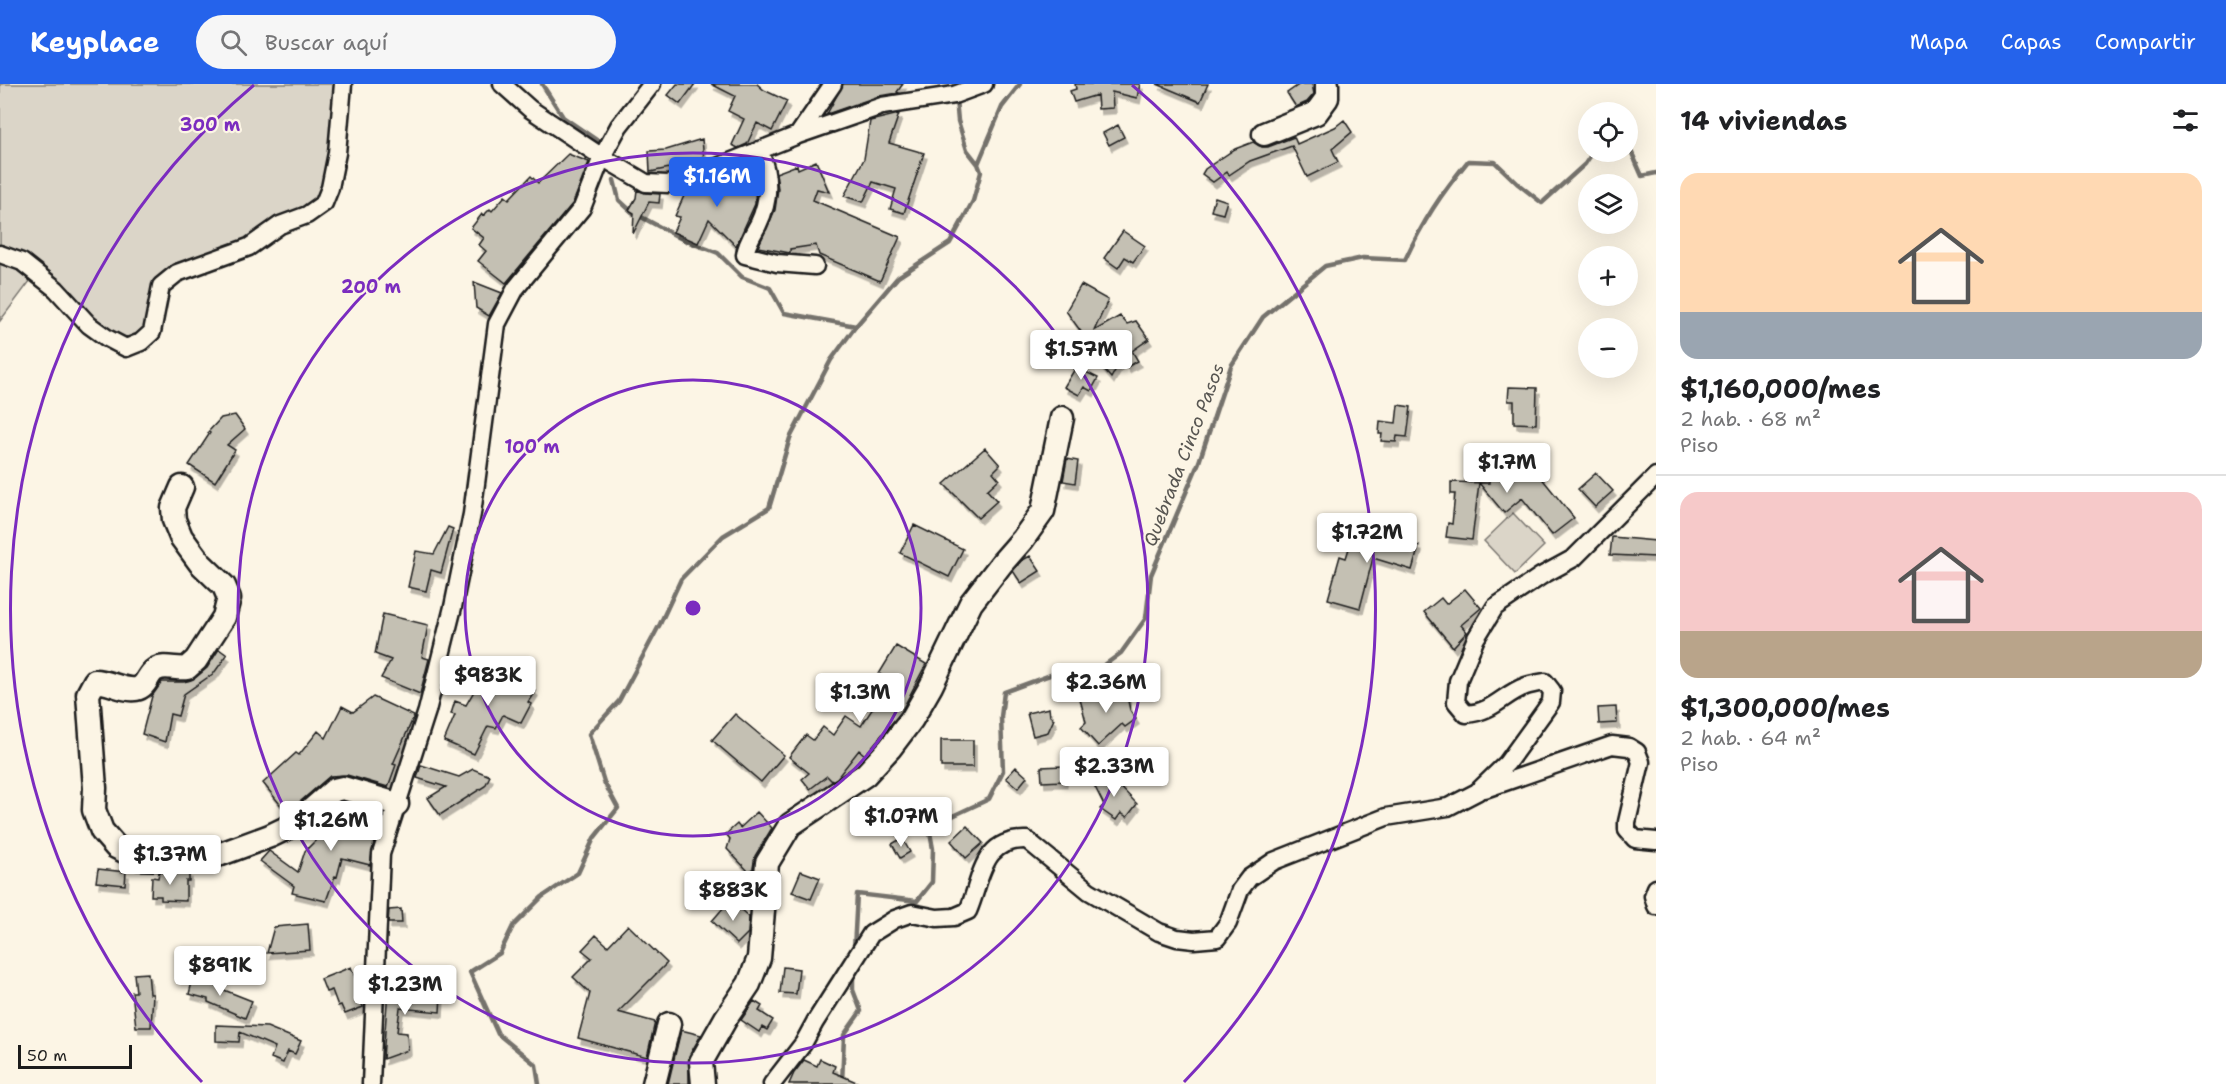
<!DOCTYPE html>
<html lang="es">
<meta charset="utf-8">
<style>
:root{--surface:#fff;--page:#f6f6f6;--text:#202124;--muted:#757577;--line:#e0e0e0;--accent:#2563eb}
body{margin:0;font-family:"Shantell Sans",sans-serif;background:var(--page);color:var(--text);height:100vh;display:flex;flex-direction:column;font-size:22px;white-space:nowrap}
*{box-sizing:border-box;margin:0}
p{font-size:20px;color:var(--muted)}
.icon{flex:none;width:33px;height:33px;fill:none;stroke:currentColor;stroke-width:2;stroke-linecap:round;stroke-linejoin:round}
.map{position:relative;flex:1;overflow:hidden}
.details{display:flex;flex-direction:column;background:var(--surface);width:570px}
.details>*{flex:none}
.fabs{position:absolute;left:1578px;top:18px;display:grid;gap:12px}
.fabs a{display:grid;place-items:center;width:60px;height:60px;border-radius:50%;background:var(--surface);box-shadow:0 6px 24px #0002;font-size:30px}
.scale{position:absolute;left:18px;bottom:15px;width:114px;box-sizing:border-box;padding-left:6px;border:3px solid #1c1c1c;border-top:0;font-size:16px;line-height:21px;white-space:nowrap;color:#1c1c1c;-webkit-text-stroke:4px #fcf5e5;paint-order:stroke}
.price{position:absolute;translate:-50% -51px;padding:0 14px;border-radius:6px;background:#fff;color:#222;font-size:20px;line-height:39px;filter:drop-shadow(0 2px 3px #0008)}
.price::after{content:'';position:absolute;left:50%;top:36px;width:18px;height:14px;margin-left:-9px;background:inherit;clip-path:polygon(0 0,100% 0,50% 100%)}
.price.current{background:var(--accent);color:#fff}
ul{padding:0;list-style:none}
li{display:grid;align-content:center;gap:12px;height:318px;padding:0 24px}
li+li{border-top:2px solid var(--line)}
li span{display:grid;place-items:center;height:186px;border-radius:18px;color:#555}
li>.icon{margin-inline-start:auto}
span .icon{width:108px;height:108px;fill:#fffc;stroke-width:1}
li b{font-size:26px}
h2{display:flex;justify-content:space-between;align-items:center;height:72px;padding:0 24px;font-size:26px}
header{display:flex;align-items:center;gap:36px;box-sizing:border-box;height:84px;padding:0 30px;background:var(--accent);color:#fff}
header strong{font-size:28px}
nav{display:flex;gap:33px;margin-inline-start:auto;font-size:21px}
.search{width:420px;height:54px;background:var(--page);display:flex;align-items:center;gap:15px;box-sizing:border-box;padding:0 21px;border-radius:33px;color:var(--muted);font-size:22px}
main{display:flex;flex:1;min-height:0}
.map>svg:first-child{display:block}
.grass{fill:#dbd5c8;stroke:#7c7872;stroke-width:1.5}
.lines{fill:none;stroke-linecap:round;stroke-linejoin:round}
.stream{stroke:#75726c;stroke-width:4.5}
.building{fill:#c4c0b3;stroke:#1c1c1c;stroke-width:1.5;filter:url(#shadow)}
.street-casing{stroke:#1c1c1c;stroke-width:21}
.secondary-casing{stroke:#1c1c1c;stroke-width:27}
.street{stroke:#fcf5e5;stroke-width:16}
.secondary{stroke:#fcf5e5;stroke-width:22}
.ring{fill:none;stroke:#7b2cbf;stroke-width:3}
.labels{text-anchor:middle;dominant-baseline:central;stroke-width:4.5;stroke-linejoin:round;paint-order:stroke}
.water-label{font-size:18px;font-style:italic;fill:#575551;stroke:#fcf5e5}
.centre{fill:#7b2cbf;stroke:#fcf5e5;stroke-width:3}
.ring-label{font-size:18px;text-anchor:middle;font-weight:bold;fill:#7b2cbf;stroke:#fcf5e5;stroke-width:4.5;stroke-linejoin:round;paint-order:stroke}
</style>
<header>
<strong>Keyplace</strong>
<div class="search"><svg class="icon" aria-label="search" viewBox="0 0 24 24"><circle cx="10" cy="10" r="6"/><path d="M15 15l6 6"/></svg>Buscar aquí</div>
<nav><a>Mapa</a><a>Capas</a><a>Compartir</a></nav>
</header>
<main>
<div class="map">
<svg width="1656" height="1000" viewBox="0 0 1656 1000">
<defs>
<filter id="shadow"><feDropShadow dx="3" dy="5.5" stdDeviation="0" flood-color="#0004"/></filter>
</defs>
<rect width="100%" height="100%" fill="#fcf5e5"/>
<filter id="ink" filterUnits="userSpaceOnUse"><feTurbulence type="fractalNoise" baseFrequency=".0167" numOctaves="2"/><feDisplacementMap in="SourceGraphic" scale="12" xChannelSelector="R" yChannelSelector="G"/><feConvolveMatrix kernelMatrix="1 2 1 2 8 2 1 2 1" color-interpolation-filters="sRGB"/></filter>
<g filter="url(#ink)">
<!-- grass -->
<path class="grass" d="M0 0H343L324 119 161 203 152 248 126 264 36 189 0 237Z
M1513 429 1544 462 1515 490 1484 457Z"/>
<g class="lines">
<!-- stream -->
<path class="stream" d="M542 0 563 33 601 59
M1628 60 1642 92 1656 89
M978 80 1002 23 1020 0
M614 96 619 116 632 128 684 156 718 169 742 193 770 204 784 229 856 242
M854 865 857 810 917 817 932 798 933 765 929 743 989 715 1003 687 1001 633 1004 608 1053 590 1084 596 1121 569 1146 534 1151 491 1199 378 1231 282 1263 233 1325 182 1363 174 1405 176C1423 137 1441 110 1468 77L1495 78 1518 100 1542 119 1585 80 1593 68
M539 1000 536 981 498 950 470 888 500 869 513 842 542 813 578 789 594 754 618 724 604 698 589 650 619 617 660 540 681 495 723 452 769 424 790 354 831 276 856 242 898 193 950 159 973 117 981 88 978 80 967 66 958 37 956 15
M842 1000 844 951 861 927 853 906V888"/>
</g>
<!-- building -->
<path class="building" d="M677 0H695L680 20 668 11Z
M711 0H757L764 6 787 17 772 47 757 39 747 60 738 64 732 61 744 35 728 27 735 12Z
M843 0H903L897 8 899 9 879 12 827 30Z
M1075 0H1140L1137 14 1112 8 1113 24 1098 25 1097 11 1074 18 1070 7 1076 5Z
M1157 0H1208L1200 18Z
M1300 0H1312L1314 10 1307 18 1296 23 1287 9Z
M899 30 889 59 924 69 904 129 890 125 896 105 873 98 863 118 844 112 864 75 870 37Z
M1344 36 1352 48 1332 65 1338 78 1307 93 1292 62 1250 77 1229 91 1227 88 1213 98 1202 90 1205 85 1235 65 1253 58 1262 63H1268L1294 53 1297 60 1335 43Z
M1118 41 1124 53 1109 61 1103 49Z
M702 55 704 77 650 88 649 67 666 66Z
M568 70 589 78 573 119 506 199 478 177 486 167 479 161 484 154 471 144 482 130 484 131 490 125 492 127 505 112 509 115 531 92 538 99Z
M816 77 829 108 817 105 813 116 900 153 880 197 819 171 816 161 790 165V169L758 163 775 126 778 105 776 89 797 81 798 85Z
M750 92H756L755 120 736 162 709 135 698 159 673 148 680 133 675 132 687 105 719 94 750 100Z
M637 106 645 109 660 110 659 119 649 118 633 150 634 129 629 126 636 114Z
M1215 113 1227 117 1223 130 1211 127Z
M1123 147 1145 162 1133 178 1125 173 1118 184 1104 174Z
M474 198 502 209 489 232 476 224Z
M1081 201 1108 216 1094 247 1120 232 1127 240 1136 237 1149 255 1132 267 1138 277 1127 283 1122 274 1111 294 1076 254 1082 249 1066 227Z
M1076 283 1098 294 1091 307 1084 303 1079 311 1064 303Z
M1509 303 1537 304 1536 340 1514 339V317H1508Z
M1398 321 1411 323 1407 353 1397 352 1396 358 1381 357 1382 350H1379L1380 337 1396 339Z
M235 331 245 345 227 361 235 366 215 398 189 381 210 349 208 348 221 334Z
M985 364 1000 381 993 388 999 395 987 406 997 417 978 434 944 400Z
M1506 364 1507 367 1519 366 1574 434 1552 451 1522 414 1504 429 1479 399 1472 456 1446 453 1448 439 1452 440 1455 410H1451V398L1489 399 1488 365Z
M1067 375 1078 377 1075 399 1063 397Z
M1596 389 1613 407 1595 423 1578 405Z
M914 441 963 465 949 493 900 469Z
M1356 442 1419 462 1412 486 1373 474 1360 524 1328 515 1340 472 1346 474Z
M448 443 453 445 441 489 431 486 426 507 408 503 416 467 434 470Z
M1612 453 1656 457V473L1610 471Z
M1030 472 1040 487 1021 499 1013 487 1021 477Z
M1465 505 1481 524 1461 541 1467 548 1453 563 1424 528 1441 514 1446 520Z
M383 530 428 541 422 573 429 575 420 610 381 594 391 576 375 570Z
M896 562 926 580 901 628 865 671 859 666 837 694 832 697 827 692 810 705 802 695 809 689 789 673 806 651 813 656 823 643 833 651 846 632 861 642 891 597 879 590Z
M219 565 227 571 214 589 184 610 178 632 170 630 165 658 142 650 152 612 162 598H184L195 594 207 584Z
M475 576 516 593 535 607 528 618 531 620 521 639 503 631 496 644 488 642 474 670 444 657 455 631 451 630 455 617 466 621 482 593 470 587Z
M1125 603 1130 626 1136 635 1125 643 1122 640 1098 662 1081 643 1086 638 1080 615Z
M373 613 414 632 393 680 396 681 388 703 347 691 330 692 287 729 263 699 296 669 299 671 318 647 326 654 342 622 353 628Z
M1616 623 1617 639 1599 640 1598 624Z
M1049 624 1050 632 1054 635 1048 648 1033 652 1027 629Z
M735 630 784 671 761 698 712 656Z
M941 656H973V683H941Z
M421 681 459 693 473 685 490 692 485 702 440 731 428 714 446 703 417 694Z
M1063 682 1064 697 1042 698 1041 683Z
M1016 683 1027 693 1018 704 1006 694Z
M1109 691 1137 720 1127 733 1121 729 1116 736 1100 725 1104 721 1092 697Z
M340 718 379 729 370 781 342 774 337 793 335 792 326 817 292 809 294 802 260 777 269 767 298 788 305 767 329 743Z
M757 728 772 744 755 772 753 784 749 788 727 765 730 755 726 750 737 740 740 744Z
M967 742 983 759 966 774 951 757Z
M902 754 910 768 900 774 892 760Z
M98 785 126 788 125 801 96 798Z
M801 787 820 794 811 815 792 808Z
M159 788 189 789V797H186V817L161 816V812H151L152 793 158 794Z
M730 816 749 833 748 849 737 860 712 837Z
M401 825 402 839H388L389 826Z
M308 840 310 866 267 869 274 843Z
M628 841 667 879 618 928 655 938 647 973 578 954 590 909 573 893 592 874 582 866 596 851 608 862Z
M351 883 359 903 356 904 363 923 345 930 341 921 338 922 332 906 326 908 321 895Z
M783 883 799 885 796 910 780 909Z
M148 889 150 910H153L151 943H136L132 908H136L134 890Z
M198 893 220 900 219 904 252 917 245 934 208 918V915L189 910 193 894 198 896Z
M388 905 441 910 440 928 400 924 397 948 407 949 408 966 383 975Z
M754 917 762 922 759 927 773 936 767 946 762 943 759 948 741 936Z
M216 941 267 943 301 957 295 970 288 967 283 979 271 974 275 963 240 948 239 958 216 957Z
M681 946 701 951 689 972V1000H668Z
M820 975 835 982 833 988 861 1000H789L794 989 804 976 817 982Z"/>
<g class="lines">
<!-- street casing -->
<g class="street-casing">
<path id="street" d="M502 0 530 25 602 73 646 99 668 100 692 93 798 51 882 22 954 11 984 0
M798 51 833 0
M759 66C770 91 770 117 758 141 753 150 746 161 745 171L777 179 815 182
M0 170 22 178 56 205 89 241 107 254 126 264 141 258 152 248 161 202 177 189 249 163 280 141 307 131 324 119 330 104 337 69 343 0
M1485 705 1612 661 1629 663 1637 668 1641 678 1627 738V746L1635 755 1656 757
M1656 804 1653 812 1656 822
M371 1000 381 770 427 627 453 523 472 430 497 240 516 204 582 124 602 73 619 42 652 0
M772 1000 803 960 815 938 871 850 895 835 912 829 937 834 954 833 968 827C982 795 981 754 1027 756L1089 807 1159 848 1177 854 1194 856 1217 854 1228 839 1240 806 1249 794 1274 777 1386 733 1448 723 1477 708 1507 679 1551 618 1552 607 1545 598C1539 599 1532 600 1526 602 1503 610 1494 628 1466 630L1456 618 1458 597 1476 554 1495 523 1541 492 1574 474 1656 392"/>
</g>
<!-- secondary casing -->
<g class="secondary-casing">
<path id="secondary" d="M1264 50 1316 29 1327 14V0
M182 403 173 424 174 436 181 453 200 479 224 502 229 514 224 533 196 576 187 584C177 586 164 580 155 586 147 591 147 603 136 605 124 607 108 597 95 597L88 610 95 704 94 726 102 747 116 763 138 774 198 776 221 770 270 752 295 740 334 706 343 704 397 720
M654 1000 669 940
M703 1000 701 978 726 934 749 900 759 874 767 779 790 741 865 691 890 664 912 635 931 602 971 519 1002 479 1023 455 1043 427 1062 334"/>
</g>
<!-- street -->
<use href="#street" class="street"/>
<!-- secondary -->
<use href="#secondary" class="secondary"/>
</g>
</g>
<!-- distance rings -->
<g class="ring">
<circle cx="693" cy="524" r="228"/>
<circle cx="693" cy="524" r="455"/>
<path d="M202 998A683 683 0 0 1 254 1M1132 1A683 683 0 0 1 1184 998"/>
</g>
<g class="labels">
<!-- water labels -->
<g class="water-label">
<text transform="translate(1184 371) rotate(-69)">Quebrada Cinco Pasos</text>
</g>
</g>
<circle cx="693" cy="524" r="9" class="centre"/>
<g class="ring-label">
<text x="210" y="47">300 m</text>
<text x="371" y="209">200 m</text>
<text x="532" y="369">100 m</text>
</g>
</svg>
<div class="fabs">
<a><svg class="icon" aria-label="locate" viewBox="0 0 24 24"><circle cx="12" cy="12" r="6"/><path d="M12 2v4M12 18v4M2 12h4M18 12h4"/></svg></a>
<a><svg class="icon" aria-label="layers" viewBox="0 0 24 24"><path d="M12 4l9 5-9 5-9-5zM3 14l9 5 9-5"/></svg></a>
<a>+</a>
<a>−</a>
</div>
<div class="scale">50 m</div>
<b class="price current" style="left:717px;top:124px">$1.16M</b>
<b class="price" style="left:1081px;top:297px">$1.57M</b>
<b class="price" style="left:1507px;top:410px">$1.7M</b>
<b class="price" style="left:1367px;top:480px">$1.72M</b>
<b class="price" style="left:488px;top:623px">$983K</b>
<b class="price" style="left:1106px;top:630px">$2.36M</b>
<b class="price" style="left:860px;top:640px">$1.3M</b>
<b class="price" style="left:1114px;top:714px">$2.33M</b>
<b class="price" style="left:901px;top:764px">$1.07M</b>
<b class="price" style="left:331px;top:768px">$1.26M</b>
<b class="price" style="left:170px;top:802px">$1.37M</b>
<b class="price" style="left:733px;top:838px">$883K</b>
<b class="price" style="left:220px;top:913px">$891K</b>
<b class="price" style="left:405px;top:932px">$1.23M</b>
</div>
<section class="details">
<h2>14 viviendas<svg class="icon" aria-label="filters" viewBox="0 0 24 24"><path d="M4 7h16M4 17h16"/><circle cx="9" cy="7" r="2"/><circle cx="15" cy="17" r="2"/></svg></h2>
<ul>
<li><span style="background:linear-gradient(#ffd9b3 75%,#9aa5b1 0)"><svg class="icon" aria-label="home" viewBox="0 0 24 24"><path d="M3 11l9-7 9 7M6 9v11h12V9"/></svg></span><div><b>$1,160,000/mes</b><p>2 hab. · 68 m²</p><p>Piso</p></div></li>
<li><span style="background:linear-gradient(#f6c9c9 75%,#b9a48a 0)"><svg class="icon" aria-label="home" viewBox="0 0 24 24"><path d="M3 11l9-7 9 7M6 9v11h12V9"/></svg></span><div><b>$1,300,000/mes</b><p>2 hab. · 64 m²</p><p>Piso</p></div></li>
</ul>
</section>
</main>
